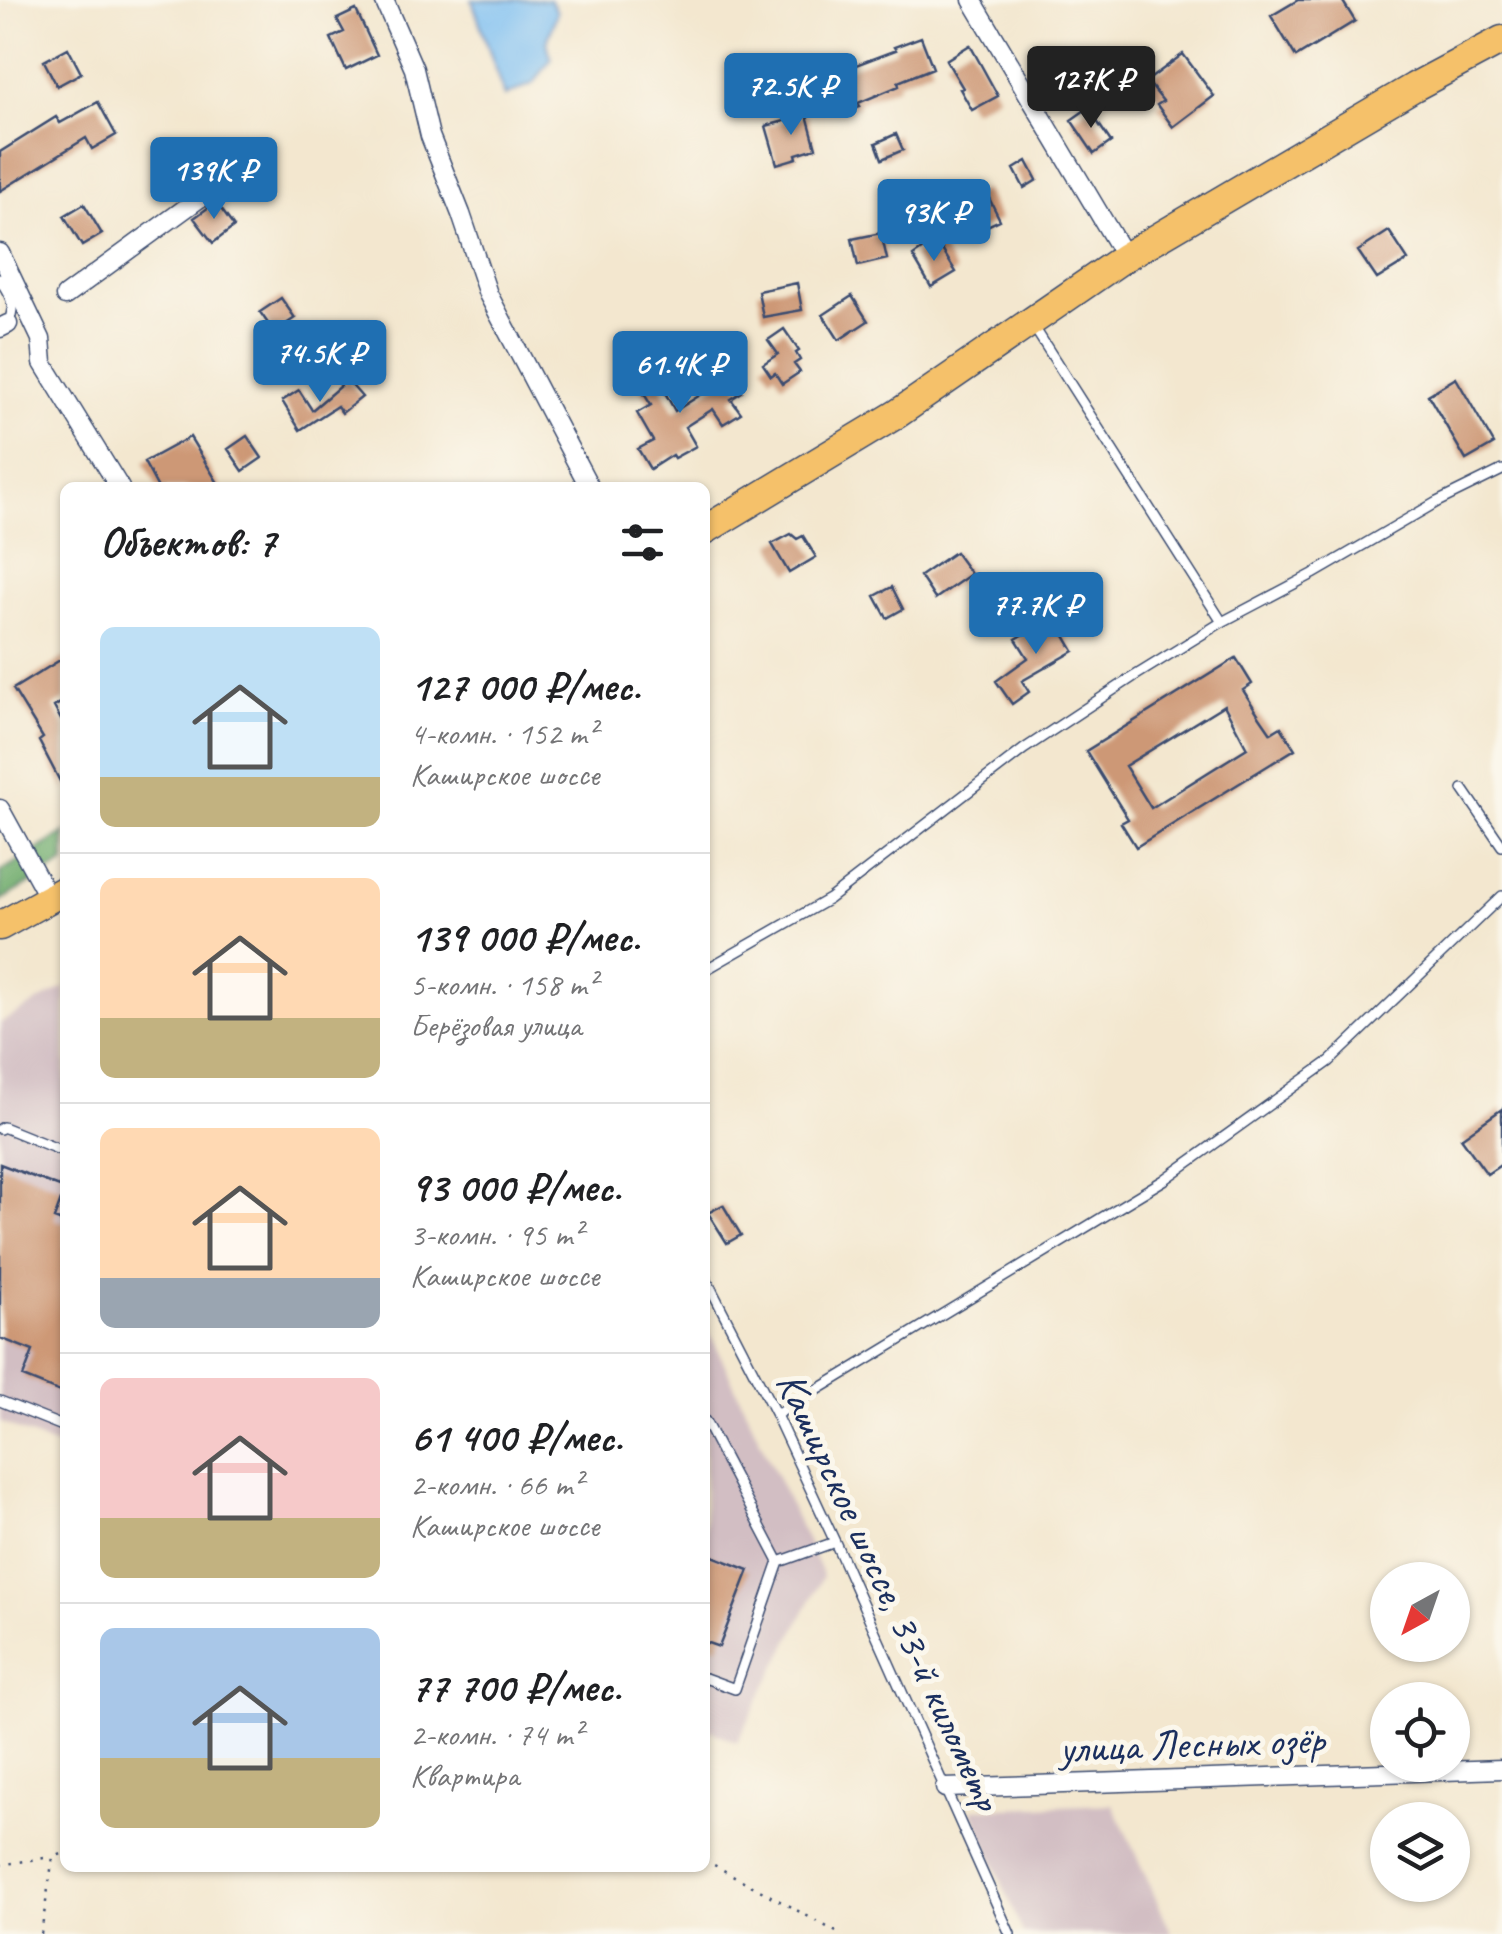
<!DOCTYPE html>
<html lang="ru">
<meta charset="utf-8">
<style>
:root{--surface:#fff;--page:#f6f6f6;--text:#202124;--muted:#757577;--line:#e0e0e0;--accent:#1f6fb2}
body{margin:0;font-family:Caveat,sans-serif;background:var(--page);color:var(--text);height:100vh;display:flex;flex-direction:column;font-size:38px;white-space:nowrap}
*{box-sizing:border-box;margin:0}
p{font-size:32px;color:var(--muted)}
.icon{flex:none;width:55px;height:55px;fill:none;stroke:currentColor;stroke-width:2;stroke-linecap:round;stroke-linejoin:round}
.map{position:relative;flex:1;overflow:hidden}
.sheet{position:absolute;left:60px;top:482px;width:650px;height:1390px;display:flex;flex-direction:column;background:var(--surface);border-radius:15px;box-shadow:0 2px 8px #0004}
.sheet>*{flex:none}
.needle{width:65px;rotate:220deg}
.fabs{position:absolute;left:1370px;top:1562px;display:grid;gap:20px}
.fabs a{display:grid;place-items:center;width:100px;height:100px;border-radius:50%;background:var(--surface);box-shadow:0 2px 8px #0004;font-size:50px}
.price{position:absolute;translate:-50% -85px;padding:0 22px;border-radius:10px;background:var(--accent);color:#fff;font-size:32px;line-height:65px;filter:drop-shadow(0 2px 5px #0008)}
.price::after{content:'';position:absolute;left:50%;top:60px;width:30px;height:22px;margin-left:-15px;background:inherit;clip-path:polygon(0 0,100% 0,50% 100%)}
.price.active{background:#222;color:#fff}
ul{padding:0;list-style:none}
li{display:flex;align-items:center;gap:30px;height:250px;padding:0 40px}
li+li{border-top:2px solid var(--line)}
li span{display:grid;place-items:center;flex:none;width:280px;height:200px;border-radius:15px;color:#555}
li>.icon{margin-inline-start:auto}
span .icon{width:120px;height:120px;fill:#fffc;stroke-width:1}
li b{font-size:42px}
h2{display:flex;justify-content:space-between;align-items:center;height:120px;padding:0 40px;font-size:42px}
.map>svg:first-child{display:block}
.industrial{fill:#d2bec3}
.forest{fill:#6eab6c;stroke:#446d65;stroke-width:2.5}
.water{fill:#7bbef1;stroke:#4b76a8;stroke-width:2.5}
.building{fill:#cd9876;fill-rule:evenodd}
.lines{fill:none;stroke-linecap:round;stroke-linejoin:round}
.lane-casing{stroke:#3b4b6f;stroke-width:12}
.street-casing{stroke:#3b4b6f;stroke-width:21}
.primary-casing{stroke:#3b4b6f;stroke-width:31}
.path{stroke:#3b4b6f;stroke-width:2.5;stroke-dasharray:2.5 8;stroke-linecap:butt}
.lane{stroke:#fff;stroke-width:9}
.street{stroke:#fff;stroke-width:18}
.primary{stroke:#f5c16b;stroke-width:28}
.labels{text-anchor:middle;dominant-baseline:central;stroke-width:10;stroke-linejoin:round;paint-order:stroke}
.street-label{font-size:42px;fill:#1b2f5e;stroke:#fbf7ec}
</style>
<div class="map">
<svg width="1502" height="1934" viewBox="0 0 1502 1934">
<rect width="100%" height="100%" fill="#fbf7ec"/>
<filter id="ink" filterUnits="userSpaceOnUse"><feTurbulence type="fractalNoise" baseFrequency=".01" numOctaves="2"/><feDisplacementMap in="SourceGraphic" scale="20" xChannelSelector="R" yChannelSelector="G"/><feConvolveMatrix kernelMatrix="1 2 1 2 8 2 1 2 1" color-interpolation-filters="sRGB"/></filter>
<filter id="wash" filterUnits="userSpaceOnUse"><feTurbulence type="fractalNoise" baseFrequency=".0048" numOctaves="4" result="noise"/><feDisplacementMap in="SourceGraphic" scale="40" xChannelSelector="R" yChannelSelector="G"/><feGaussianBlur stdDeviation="2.25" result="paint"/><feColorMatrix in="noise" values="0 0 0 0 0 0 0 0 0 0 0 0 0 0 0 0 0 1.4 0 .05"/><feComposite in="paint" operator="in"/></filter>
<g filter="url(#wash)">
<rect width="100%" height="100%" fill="#f3e7cf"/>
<!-- industrial -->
<path class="industrial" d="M65 987V1450L0 1422V1023Z
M705 1322 823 1576 737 1742 705 1728Z
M1113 1804 1172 1934H1023L972 1809Z"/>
<!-- forest -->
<path class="forest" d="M65 833V863L0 901V872Z"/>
<!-- water -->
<path class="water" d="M472 0H550L557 12 547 42 551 59 534 83 505 96Z"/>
<g id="blocks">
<!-- building -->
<path class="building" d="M1298 0H1342L1355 21 1296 57 1271 16Z
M356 10 377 55 346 70 331 38 344 32 337 19Z
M921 37 933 68 898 82 899 86 858 103 860 106 845 111 841 100 817 109 808 83 896 50 894 47Z
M970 45 998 96 972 110 960 89 963 88 946 60Z
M68 48 81 73 57 86 44 61Z
M1183 54 1214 96 1173 127 1157 105 1163 101 1147 81Z
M1057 57 1070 79 1057 88 1043 66Z
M98 102 116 135 92 149 86 138 0 191V152L56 117 60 123Z
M1088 108 1111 142 1094 154 1071 120Z
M807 115 816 148 796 154 797 158 777 164 766 126Z
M896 134 903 150 882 159 876 143Z
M1027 161 1037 180 1024 188 1014 169Z
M985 190 1000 220 970 234 956 203Z
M216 202 234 227 213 243 194 218Z
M84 204 102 234 82 246 64 216Z
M1389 231 1408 260 1377 279 1358 251Z
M881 233 887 259 858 266 852 239Z
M936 240 956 272 931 287 913 256Z
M797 283 802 310 763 317 758 291Z
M852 296 868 321 839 340 823 315Z
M281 298 295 318 274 332 260 312Z
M784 329 799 351 796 353 800 360 794 364 800 372 782 384 775 373 771 376 763 364 778 354 768 340Z
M656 369 666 384 662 387 675 411 732 375 742 392 731 399 741 413 723 424 713 409 685 427 696 446 674 458 672 455 650 469 638 449 653 441 637 413 651 405 636 381Z
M1456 378 1494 444 1466 460 1428 395Z
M347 380 362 397 342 413 337 406 300 430 282 401 299 390 312 410Z
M247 436 262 458 243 471 228 449Z
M190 437 221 488H158L144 462Z
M791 534 797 539 803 536 816 557 789 573 772 544Z
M955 552 971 574 935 599 920 576Z
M892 587 903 609 887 618 875 596Z
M1054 617 1074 651 1022 681 1029 692 1012 704 996 681 1028 658 1016 639Z
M65 657V700L54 707 65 727V791L39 741 43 738 13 689Z
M1236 658 1252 684 1243 690 1260 717 1271 733 1281 727 1295 749 1136 847 1121 823 1128 819 1086 751ZM1224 705 1247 748 1151 808 1125 766Z
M1502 1109V1164L1487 1174 1461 1138Z
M0 1164 65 1189 54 1219 65 1223V1394L23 1377 33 1351 0 1338Z
M723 1205 741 1235 727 1243 708 1213Z
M705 1553 749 1570 719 1647 705 1642Z"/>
</g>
</g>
<g filter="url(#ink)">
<use href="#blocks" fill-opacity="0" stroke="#3b4b6f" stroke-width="2.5"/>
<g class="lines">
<!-- lane casing -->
<g class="lane-casing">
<path id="lane" d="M0 279C10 297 17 303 8 324
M1032 324 1222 622
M1463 789 1502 846
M705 970 829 899 1024 749 1133 677 1222 622 1313 574 1437 502 1502 470
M0 1129 3 1127 65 1152
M705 1277 776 1415 835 1542 1010 1934
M0 1401 65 1427
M776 1415 1164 1180 1330 1061 1502 896
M705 1421 779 1562 735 1689 705 1678
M779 1562 835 1542"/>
</g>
<!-- street casing -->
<g class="street-casing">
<path id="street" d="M384 0 414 69 430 136 461 214 488 294 590 488
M972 0 1125 257
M0 253 41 339 43 363 120 488
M65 296 267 149
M0 328 8 324
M0 809 49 898
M945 1788 1502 1769"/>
</g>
<!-- primary casing -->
<g class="primary-casing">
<path id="primary" d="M705 530 897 414 1125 257 1414 87 1502 40
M0 926 65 890"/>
</g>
<!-- path -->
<path class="path" d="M705 1860 840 1934
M0 1865 51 1857
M41 1934 53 1857 65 1853"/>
<!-- lane -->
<use href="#lane" class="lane"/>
<!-- street -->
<use href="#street" class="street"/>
<!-- primary -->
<use href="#primary" class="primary"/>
</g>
</g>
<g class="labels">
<!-- street labels -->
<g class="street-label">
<text transform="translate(889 1591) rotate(65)">Каширское шоссе, 33-й километр</text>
<text transform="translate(1192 1744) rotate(-2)">улица Лесных озёр</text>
</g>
</g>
</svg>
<div class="fabs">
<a><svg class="needle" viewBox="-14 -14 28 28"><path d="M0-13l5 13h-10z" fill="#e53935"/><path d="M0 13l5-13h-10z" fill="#757577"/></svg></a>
<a><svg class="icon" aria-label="locate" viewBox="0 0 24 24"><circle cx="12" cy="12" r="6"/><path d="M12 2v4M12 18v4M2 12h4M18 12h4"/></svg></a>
<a><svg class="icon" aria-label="layers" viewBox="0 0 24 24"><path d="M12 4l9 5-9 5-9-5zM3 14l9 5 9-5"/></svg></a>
</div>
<b class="price active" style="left:1091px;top:131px">127K ₽</b>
<b class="price" style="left:791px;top:138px">72.5K ₽</b>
<b class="price" style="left:214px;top:222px">139K ₽</b>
<b class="price" style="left:934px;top:264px">93K ₽</b>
<b class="price" style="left:320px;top:405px">74.5K ₽</b>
<b class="price" style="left:680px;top:416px">61.4K ₽</b>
<b class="price" style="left:1036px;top:657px">77.7K ₽</b>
<section class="sheet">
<h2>Объектов: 7<svg class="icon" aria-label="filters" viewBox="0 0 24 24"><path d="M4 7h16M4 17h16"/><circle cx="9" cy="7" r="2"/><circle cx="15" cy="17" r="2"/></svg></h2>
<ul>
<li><span style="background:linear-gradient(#bfe0f5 75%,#c2b280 0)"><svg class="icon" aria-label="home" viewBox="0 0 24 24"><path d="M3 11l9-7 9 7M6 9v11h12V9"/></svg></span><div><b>127 000 ₽/мес.</b><p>4-комн. · 152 m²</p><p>Каширское шоссе</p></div></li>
<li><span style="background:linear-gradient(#ffd9b3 70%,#c2b280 0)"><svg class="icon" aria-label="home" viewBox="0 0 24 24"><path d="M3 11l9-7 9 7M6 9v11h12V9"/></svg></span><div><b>139 000 ₽/мес.</b><p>5-комн. · 158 m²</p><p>Берёзовая улица</p></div></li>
<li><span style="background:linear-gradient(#ffd9b3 75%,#9aa5b1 0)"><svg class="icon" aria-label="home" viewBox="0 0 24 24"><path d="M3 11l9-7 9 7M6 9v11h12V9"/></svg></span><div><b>93 000 ₽/мес.</b><p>3-комн. · 95 m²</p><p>Каширское шоссе</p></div></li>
<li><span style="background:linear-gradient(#f6c9c9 70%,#c2b280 0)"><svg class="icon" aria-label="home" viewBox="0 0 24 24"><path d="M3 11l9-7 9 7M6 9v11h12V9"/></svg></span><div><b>61 400 ₽/мес.</b><p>2-комн. · 66 m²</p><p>Каширское шоссе</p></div></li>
<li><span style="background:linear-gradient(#a9c7e8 65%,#c2b280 0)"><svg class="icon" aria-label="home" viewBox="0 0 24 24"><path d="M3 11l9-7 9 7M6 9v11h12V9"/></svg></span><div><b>77 700 ₽/мес.</b><p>2-комн. · 74 m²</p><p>Квартира</p></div></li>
</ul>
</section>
</div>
